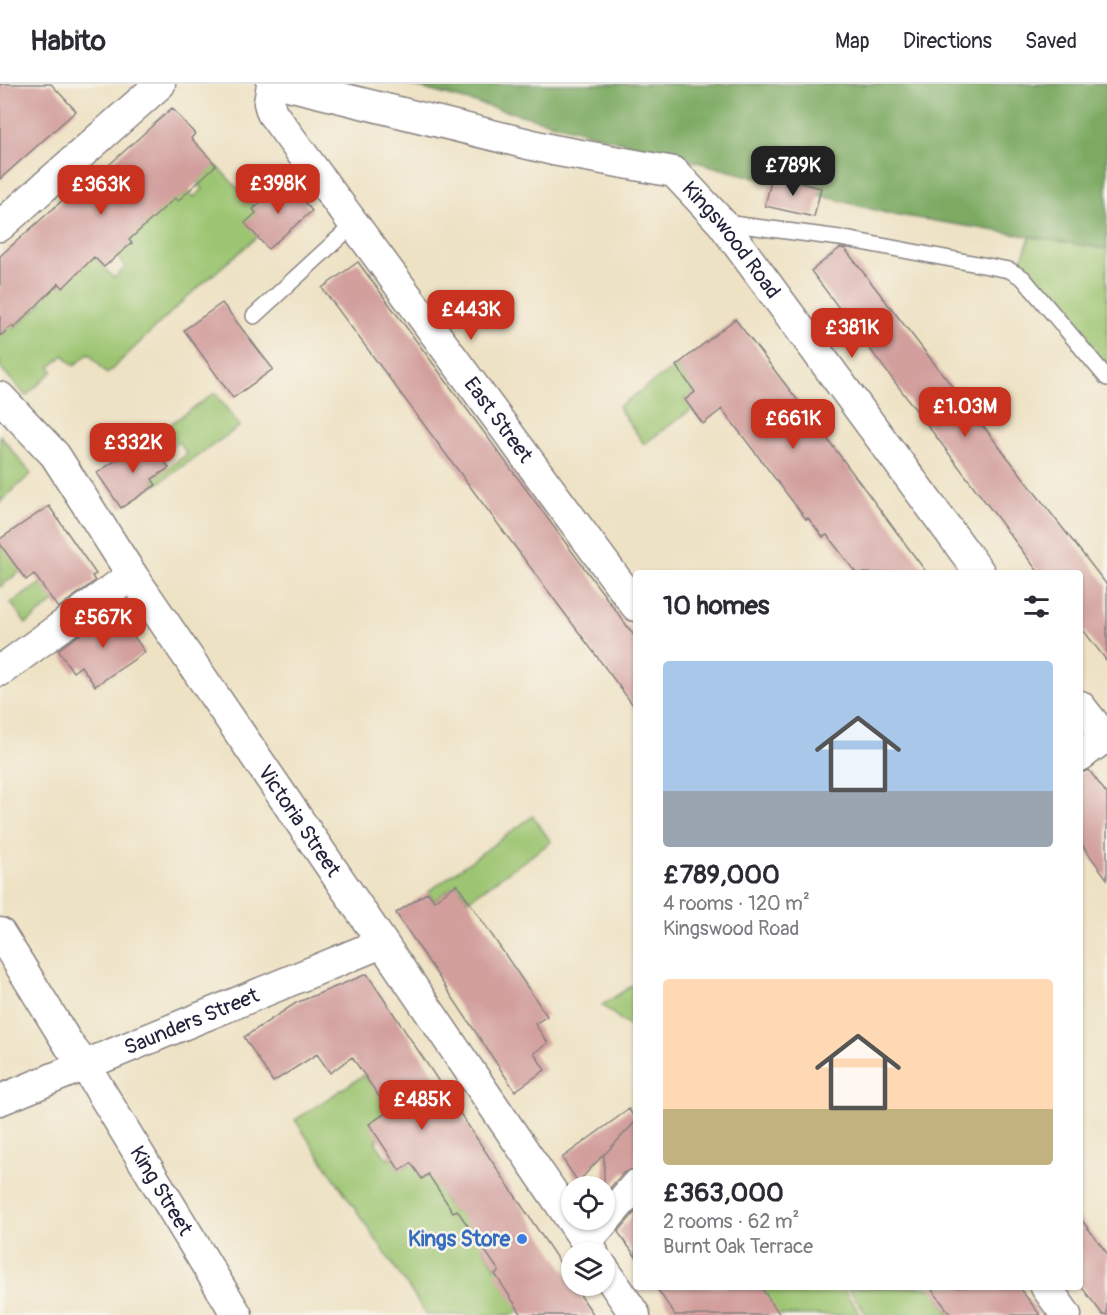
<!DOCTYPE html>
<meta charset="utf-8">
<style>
:root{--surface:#fff;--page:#f2f2f3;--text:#2b2b33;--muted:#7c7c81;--line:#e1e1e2;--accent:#c8321e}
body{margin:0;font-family:Pangolin,sans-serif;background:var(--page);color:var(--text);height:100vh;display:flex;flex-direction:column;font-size:22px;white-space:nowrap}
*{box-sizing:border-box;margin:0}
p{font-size:20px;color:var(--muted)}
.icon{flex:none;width:33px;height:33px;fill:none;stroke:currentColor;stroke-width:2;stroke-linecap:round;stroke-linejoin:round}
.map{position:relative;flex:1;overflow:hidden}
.side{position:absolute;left:633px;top:486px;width:450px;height:720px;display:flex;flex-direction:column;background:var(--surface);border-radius:6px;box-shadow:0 2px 4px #0004}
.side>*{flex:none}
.controls{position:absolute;left:561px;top:1092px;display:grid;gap:12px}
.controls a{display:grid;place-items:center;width:54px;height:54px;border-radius:50%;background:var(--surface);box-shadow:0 2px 4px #0004;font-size:30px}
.price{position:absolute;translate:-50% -51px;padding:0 14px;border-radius:12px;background:var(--accent);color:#fff;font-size:20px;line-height:39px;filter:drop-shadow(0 2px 3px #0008)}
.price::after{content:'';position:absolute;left:50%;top:36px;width:18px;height:14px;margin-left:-9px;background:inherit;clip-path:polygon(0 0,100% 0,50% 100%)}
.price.on{background:#222;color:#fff}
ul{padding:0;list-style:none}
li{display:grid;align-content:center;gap:12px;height:318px;padding:0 30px}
li span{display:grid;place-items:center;height:186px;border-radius:6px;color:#555}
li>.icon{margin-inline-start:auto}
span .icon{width:108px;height:108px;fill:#fffc;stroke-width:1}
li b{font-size:26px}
h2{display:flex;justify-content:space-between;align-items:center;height:72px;padding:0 30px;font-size:26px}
header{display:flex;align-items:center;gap:36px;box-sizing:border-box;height:84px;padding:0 30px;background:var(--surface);border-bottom:2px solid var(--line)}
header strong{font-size:28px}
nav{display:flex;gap:33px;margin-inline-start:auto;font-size:21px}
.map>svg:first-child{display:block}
.green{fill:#9cc571;stroke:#5f7456;stroke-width:1.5}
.forest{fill:#7daa63;stroke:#50664f;stroke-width:1.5}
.building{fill:#d29f9d}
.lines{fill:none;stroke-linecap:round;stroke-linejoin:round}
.lane-casing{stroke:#888280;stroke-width:18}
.street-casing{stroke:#888280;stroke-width:33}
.lane{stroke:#fff;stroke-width:15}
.street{stroke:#fff;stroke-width:30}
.shop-dot{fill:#3f7fe0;stroke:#f7f3e8;stroke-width:2}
.labels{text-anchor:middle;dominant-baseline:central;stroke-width:5;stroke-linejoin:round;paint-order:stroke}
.street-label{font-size:21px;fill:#22223b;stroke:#f7f3e8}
.shop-label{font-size:21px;font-weight:bold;fill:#366cbe;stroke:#f7f3e8;text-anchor:end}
</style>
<header>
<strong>Habito</strong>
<nav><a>Map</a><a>Directions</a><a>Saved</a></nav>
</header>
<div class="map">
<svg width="1107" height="1231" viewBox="0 0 1107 1231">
<rect width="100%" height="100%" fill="#f7f3e8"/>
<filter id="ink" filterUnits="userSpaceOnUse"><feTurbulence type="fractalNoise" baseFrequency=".0167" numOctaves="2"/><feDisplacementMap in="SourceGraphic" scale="12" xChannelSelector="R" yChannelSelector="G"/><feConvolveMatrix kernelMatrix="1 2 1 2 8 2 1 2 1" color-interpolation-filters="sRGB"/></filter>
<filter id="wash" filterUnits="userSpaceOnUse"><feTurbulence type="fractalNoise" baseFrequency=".008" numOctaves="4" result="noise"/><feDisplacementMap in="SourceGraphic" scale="24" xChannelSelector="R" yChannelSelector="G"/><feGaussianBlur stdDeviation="1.35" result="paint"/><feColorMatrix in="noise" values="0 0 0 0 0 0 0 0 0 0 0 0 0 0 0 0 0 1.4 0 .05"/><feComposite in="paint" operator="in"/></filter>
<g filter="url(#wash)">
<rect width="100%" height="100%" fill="#eee2c4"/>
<!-- green -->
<path class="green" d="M216 81 255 123 257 153 187 213 107 290 89 269 74 282 64 271 50 283 53 287 26 312 0 283V252L7 246 9 238 14 244 42 219 27 202 53 196 63 203 91 170 114 194 126 183 116 172 131 159 129 155 148 121 188 107 194 113 203 105 193 93Z
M1034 143 1107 160V283L1019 182Z
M676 282 685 293 719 289 685 316 692 325 644 360 618 323Z
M215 309 240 342 156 401 152 395 187 370 179 358 157 373 154 368 157 365 153 359 134 371 131 367Z
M0 351 31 390 0 418Z
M0 460 28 481 0 503Z
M52 492 54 518 26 540 11 519Z
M533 732 551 758 468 816 457 800 434 817 428 808Z
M636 899V948L602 921Z
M364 991 372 1002 385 993 394 1006 381 1015 389 1028 376 1059 387 1075 391 1073 400 1087 438 1062 422 1095 435 1086 443 1113 453 1128 471 1117 497 1154 483 1164 496 1184 511 1175 536 1215 513 1231H427L295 1036Z
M728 1203H842L861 1231H780Z
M847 1203H927L930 1206 934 1203H954L939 1215 951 1231H867Z"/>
<!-- forest -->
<path class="forest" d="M405 0H1107V165L886 129Z"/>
<g id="blocks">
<!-- building -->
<path class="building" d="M0 0H51L76 27 0 95Z
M172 24 195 50 191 54 216 81 178 117 175 114 129 156 132 159 104 183 94 173 63 204 59 199 14 244 12 242 0 252V172L64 115 68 118Z
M772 92 821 104 814 133 765 122Z
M287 97 312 127 268 165 245 139 256 129 253 125Z
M840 164 845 165 1107 501V577L1080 542V489H1039L811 187Z
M358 178 636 554V625L322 204Z
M222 219 273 285 233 314 184 246Z
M735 235 823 349 927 489H856L827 451 823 453 808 434 806 435 722 325 703 340 685 316 695 308 676 282Z
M153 359 169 384 152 395 156 401 121 424 97 389 131 366 134 371Z
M49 422 96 490 92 492 95 497 58 524 34 490 26 496 0 460V455Z
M115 525 145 568 95 602 81 582 73 588 58 566Z
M1089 686 1107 710V795L1080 758V689Z
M457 800 547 932 535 940 548 959 534 969 545 986 515 1007 396 829 428 808 434 817Z
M367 890 572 1197V1202H574L594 1231H522L495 1190 499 1187 457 1126 453 1128 428 1090 422 1095 411 1079 400 1087 369 1040 389 1027 352 973 330 989 317 970 273 998 244 953 296 919Z
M629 1025 636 1037 605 1070 636 1037V1084L623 1089 604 1111V1070L578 1098 562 1074Z
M636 1127V1173L618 1148Z
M1080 1134 1107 1169V1231H1103L1080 1201Z
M656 1203H761L780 1231H675Z
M930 1203H1019L1040 1231H951Z"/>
</g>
</g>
<g filter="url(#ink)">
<use href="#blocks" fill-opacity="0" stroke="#888280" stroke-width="1.5"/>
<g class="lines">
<!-- lane casing -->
<g class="lane-casing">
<path id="lane" d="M725 139 840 154 1009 186 1023 194 1107 294
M254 232 354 140"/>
</g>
<!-- street casing -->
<g class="street-casing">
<g id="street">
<path id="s1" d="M272 0 269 19 272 29 636 522"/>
<path id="s2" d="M284 0 553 66 674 88 722 139 980 489"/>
<path d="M0 142 160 0"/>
<path id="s3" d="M0 313 55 371 132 491 593 1168"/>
<path d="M0 587 132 491"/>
<path d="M1080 622 1107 656"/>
<path d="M1080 672 1105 653"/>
<path id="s4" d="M0 849 69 961 86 983 237 1231"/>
<path id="s5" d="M0 1016 382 859"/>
<path d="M586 1158 636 1101"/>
<path d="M604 1185 635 1231"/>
<path d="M1046 1203 1066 1231"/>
</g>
</g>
<!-- lane -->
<use href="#lane" class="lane"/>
<!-- street -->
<use href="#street" class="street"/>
</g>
</g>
<!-- markers -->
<circle class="shop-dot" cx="522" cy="1155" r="6"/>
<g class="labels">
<!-- street labels -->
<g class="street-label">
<text stroke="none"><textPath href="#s2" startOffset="489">Kingswood Road</textPath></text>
<text stroke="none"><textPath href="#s1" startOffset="411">East Street</textPath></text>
<text stroke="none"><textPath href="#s3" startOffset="520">Victoria Street</textPath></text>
<text stroke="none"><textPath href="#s5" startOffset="207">Saunders Street</textPath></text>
<text stroke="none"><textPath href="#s4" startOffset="304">King Street</textPath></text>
</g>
<!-- shop labels -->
<g class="shop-label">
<text x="510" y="1155">Kings Store</text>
</g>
</g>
</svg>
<div class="controls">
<a><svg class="icon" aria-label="locate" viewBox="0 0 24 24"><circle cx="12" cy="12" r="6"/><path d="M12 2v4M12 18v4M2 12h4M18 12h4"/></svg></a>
<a><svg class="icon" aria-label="layers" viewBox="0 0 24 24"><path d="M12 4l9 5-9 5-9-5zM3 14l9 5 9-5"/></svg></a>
</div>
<b class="price on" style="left:793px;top:113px">£789K</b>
<b class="price" style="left:278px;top:131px">£398K</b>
<b class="price" style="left:101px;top:132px">£363K</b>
<b class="price" style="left:471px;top:257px">£443K</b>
<b class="price" style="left:852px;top:275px">£381K</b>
<b class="price" style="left:965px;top:354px">£1.03M</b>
<b class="price" style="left:793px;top:366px">£661K</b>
<b class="price" style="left:133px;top:390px">£332K</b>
<b class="price" style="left:103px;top:565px">£567K</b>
<b class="price" style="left:422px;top:1047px">£485K</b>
<section class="side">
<h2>10 homes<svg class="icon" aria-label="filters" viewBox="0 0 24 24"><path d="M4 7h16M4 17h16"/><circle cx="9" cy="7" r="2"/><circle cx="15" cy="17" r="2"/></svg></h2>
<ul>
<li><span style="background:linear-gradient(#a9c7e8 70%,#9aa5b1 0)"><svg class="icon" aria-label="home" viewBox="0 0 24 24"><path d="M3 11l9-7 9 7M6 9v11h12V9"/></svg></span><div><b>£789,000</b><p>4 rooms · 120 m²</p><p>Kingswood Road</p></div></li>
<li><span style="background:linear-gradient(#ffd9b3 70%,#c2b280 0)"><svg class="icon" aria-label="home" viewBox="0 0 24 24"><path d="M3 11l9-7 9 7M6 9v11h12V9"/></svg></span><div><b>£363,000</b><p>2 rooms · 62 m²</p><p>Burnt Oak Terrace</p></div></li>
</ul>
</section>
</div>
